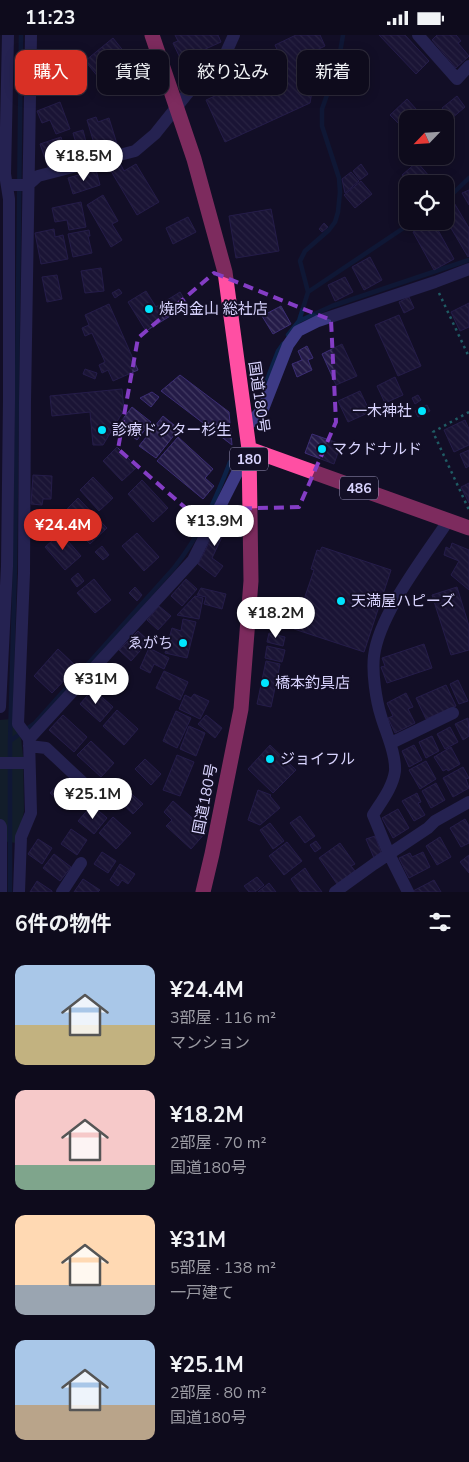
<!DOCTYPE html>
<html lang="ja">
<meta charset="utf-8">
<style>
:root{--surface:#0e0b1c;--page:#171425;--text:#f1f3f6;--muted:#9b9ba3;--line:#2e2b3b;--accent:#d93025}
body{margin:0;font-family:"Nunito Sans","Noto Sans JP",sans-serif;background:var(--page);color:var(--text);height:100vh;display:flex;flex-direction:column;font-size:19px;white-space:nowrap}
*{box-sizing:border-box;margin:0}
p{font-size:16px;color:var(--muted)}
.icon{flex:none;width:28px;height:28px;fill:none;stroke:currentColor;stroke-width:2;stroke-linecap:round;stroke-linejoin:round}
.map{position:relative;height:857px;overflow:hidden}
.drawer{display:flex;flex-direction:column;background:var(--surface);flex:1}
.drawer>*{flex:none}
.guide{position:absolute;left:15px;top:15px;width:440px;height:45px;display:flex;gap:10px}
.needle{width:32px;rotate:245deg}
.fabs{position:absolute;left:399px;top:75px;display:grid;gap:10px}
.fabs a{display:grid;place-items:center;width:55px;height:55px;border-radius:10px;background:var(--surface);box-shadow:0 2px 12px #0003,0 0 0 1px var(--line);font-size:25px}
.price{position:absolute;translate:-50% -42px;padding:0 11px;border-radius:18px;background:#fff;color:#222;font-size:16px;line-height:32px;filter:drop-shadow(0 1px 2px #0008)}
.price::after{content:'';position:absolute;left:50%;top:30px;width:15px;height:11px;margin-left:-8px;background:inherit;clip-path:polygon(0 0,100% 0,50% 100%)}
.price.active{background:var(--accent);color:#fff}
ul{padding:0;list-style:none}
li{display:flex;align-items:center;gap:15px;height:125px;padding:0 15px}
li span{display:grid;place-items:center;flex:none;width:140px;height:100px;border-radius:10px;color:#555}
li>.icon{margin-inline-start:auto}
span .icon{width:60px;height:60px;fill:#fffc;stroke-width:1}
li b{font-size:21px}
h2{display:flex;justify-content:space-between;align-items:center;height:60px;padding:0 15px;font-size:21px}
.tag{padding:0 18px;border-radius:10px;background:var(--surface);box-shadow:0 2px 12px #0003,0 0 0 1px var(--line);font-size:18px;line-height:45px}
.tag.active{background:var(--accent);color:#fff}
.status{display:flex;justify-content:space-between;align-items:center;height:35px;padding:0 25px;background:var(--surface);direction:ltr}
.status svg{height:14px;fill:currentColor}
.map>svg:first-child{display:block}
.green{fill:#12302f}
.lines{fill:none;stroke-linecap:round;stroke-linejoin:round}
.stream{stroke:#0c2248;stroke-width:4.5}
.building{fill:url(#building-back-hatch);stroke:#3b2d73}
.path{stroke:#2fb8b0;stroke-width:2.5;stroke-dasharray:2.5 4;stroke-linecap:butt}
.minor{stroke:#3d3a85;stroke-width:12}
.highway{stroke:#ff4fa3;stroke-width:15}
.marked{fill:none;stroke:#843dc5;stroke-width:4;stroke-dasharray:10 6;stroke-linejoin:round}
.poi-dot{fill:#00e5ff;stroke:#130f26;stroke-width:2}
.labels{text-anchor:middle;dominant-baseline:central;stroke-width:4;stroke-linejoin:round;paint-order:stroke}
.shield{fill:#130f26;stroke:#9e99be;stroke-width:1}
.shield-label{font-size:14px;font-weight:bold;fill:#d9d4ff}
.poi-label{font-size:15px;fill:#d9d4ff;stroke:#130f26;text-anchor:start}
.street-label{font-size:15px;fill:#d9d4ff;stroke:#130f26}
</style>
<div class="status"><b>11:23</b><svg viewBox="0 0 49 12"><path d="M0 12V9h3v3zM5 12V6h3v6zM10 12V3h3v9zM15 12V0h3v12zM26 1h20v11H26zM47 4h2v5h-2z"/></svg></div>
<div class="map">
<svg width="469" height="857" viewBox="0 0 469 857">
<defs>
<pattern id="building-back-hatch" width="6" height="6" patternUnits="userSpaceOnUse" patternTransform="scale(1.25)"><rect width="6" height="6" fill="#241b47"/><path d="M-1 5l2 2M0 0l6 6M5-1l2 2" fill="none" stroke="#433b63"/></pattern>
</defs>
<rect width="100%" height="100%" fill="#130f26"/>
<!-- green -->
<path class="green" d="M12 684 21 704 23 721 24 776 17 808 1 806 0 804V685Z"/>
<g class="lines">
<!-- stream -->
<path class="stream" d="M445 166 469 143
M308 257 300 226 305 216 329 195 335 187 338 177 340 157 339 143 322 91V74L338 29 343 0
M299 286 308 257 414 186
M288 300 299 286 332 271 469 225
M263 355 278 316 283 309
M10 706 35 688 174 533C200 500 215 466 230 427
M10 857V706L15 529 21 0"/>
</g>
<!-- building -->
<path class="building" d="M175 0H218L221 7 181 25 173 8 178 6Z
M296 0H320L325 11 317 15 319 18 310 68 225 107 206 65 284 30 275 10Z
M379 0H405L429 26 416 39Z
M437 0H456L461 6 458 8 469 21 456 33 432 5Z
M113 3 137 33 109 55 85 26Z
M457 61 465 72 451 84 442 73Z
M407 64 417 75 401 91 390 80Z
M60 67 70 94 56 99 50 85 42 88 37 76Z
M439 77 444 84H431Z
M96 82 98 87 109 83 117 109 96 115 87 85Z
M83 95 89 119 80 122 73 98Z
M61 102 68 124 48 132 40 109Z
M417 127 436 149H409L402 140Z
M136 129 159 167 137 180 111 136 121 130 124 136Z
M361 129 368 139 360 145 353 136Z
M96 135 100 150 73 159 68 143Z
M351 137 359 146 345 158 342 144Z
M361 146 372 159 355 173 344 160Z
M469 155V170L462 158Z
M103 160 118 186 112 189 122 205 111 212 87 170Z
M453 166 469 193V221L468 222 445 183V171Z
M81 167 86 192 69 195 67 185 55 187 52 173Z
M271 174 279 216 236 223 229 181Z
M188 182 196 197 173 209 166 193Z
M433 186 454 224 434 235 413 197Z
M324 188 328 192 322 197 319 194Z
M54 194 55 202 63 200 68 224 41 229 35 198Z
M89 195 90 201H88L92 218 73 222 68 199Z
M370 222 382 245 364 255 352 232Z
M101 233 104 256 85 258 81 236Z
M57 240 62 264 47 267 42 242Z
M345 242 353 257 335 266 328 250Z
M119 254 122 258 115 263 112 258Z
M146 256 156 272 180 257 188 270 146 296 128 267Z
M409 262 414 273 404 278 399 267Z
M469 268V292L460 296 451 277Z
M109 269 138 335 113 346 108 335 102 338 99 330 105 327 92 298 85 301 82 293 89 290 85 280Z
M281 271 291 289 273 299 262 281Z
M399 280 421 331 398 341 375 290Z
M342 309 357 341 336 350 322 319Z
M307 311 313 323 308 325 312 335 297 342 292 329 302 325 298 316Z
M85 334 97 338 95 344 83 339Z
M180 340 229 377 232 410 161 356Z
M395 342 403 360 385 368 377 351Z
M122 354 124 375 103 410H93L90 377 52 381 50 361Z
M360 356 370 377 348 387 338 366Z
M152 357 159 362 151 372 140 363Z
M418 360 421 365 415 369 412 363Z
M427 370 430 376 418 382 415 376Z
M132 372 151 387 137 405 118 390Z
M163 381 179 394 156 423 139 411Z
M465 385 469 394V410L454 417 444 395Z
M312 399 341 409 334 429 305 418Z
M178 402 213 434 205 443 214 451 203 464 157 426Z
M117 412 137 432 122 446 103 426Z
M469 415V431L466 433 460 419Z
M33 440 52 441 51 464H43L42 470 31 469Z
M93 442 113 463 99 476 80 455Z
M142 445 168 473 153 487 128 459Z
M469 448V468L461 452Z
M78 463 107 493 90 509 61 480Z
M226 475 233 479 212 523 223 531 215 542 198 529Z
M61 498 81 521 65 535 45 512Z
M137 498 159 522 144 536 122 511Z
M452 508 469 515V555L451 540 459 526 444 520 446 512 450 514Z
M102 511 109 520 103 525 95 517Z
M322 512 391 535 364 617 294 594 314 535 311 534 317 515 320 516Z
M78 538 84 546 77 552 71 544Z
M94 544 111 565 95 578 77 558Z
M186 544 197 554 182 571 171 561Z
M135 552 142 560 137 566 129 558Z
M457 552 469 591V615L451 620 432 560Z
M201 553 226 559 222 574 204 569 206 562 197 560Z
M195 561 203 563 199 584 177 580Z
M159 571 171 581 158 595 147 585Z
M183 584 196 587 187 623 165 618 172 593 181 596Z
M138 596 149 606 131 626 119 615Z
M269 598 285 602 283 611 267 607Z
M424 609 432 633 387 648 381 632 385 631 382 623Z
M267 611 285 615 282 627 265 623Z
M149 613 169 623 164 634 154 629 150 638 140 633Z
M58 614 77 632 52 658 34 641Z
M266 626 280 629 271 672 257 669Z
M164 636 188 647 180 665 156 653Z
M458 645 468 666 459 669 450 649Z
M446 650 456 671 426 684 416 663Z
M93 654 113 672 100 687 80 669Z
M406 658 413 672 408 674 415 688 395 698 388 683 393 681 387 668Z
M194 659 209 666 200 684 179 674 185 660 191 663Z
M117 675 138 694 124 710 103 691Z
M176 676 191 683 177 713 163 706Z
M63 680 87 702 74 717 49 695Z
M206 680 222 693 215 703 198 689Z
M468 683 469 701 463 705 455 689Z
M189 691 205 698 196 721 180 714Z
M450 692 458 707 445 714 437 699Z
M432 701 439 716 426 723 419 707Z
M91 706 114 728 101 742 77 720Z
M270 710 296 735 273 758 248 734Z
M414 710 422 725 409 732 402 716Z
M451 712 460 729 448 736 447 734 443 736 434 722Z
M177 720 194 727 180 761 163 755Z
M145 724 161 739 151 750 135 734Z
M426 726 436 744 420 754 409 735Z
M463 732 469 743 466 744 469 753 453 762 443 743Z
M61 746 79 762 68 774 50 758Z
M436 748 445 765 431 773 422 756Z
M126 754 143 769 133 779 117 764Z
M258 755 271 760 270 761 280 773 260 790 248 785Z
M417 758 421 767 418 768 425 780 414 786 402 766Z
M173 766 207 796 191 814 166 791 172 785 164 777Z
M92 770 107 783 94 799 78 786Z
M398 774 409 793 393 803 382 783Z
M300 781 315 801 305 808 290 788Z
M113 782 131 798 116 814 99 798Z
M465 784 469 791V808L461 812 450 793Z
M270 788 284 806 273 814 260 795Z
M71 794 87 805 77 820 61 809Z
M375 801 381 817 374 823 366 804Z
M440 802 451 822 437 830 426 811Z
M38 804 52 813 42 829 28 819Z
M316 806 321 813 315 817 310 810Z
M287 807 302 826 284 840 269 821Z
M340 808 355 829 351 831 355 836 337 849 319 823Z
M102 817 116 826 108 838 94 829Z
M423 817 430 832 409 843 399 823 410 818 412 822Z
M54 819 71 832 60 846 43 833Z
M469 820V838L460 827Z
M120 829 135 839 128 849 122 845 118 851 110 845Z
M305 833 310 841 322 857H300L295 850 291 844Z
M257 842 264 850 255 857H249L244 851Z
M83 844 100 855 98 857H74Z
M434 845 441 857H414L413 856Z
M37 846 52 856V857H30Z
M269 848 276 857H258Z"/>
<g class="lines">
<!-- path -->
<path class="path" d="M439 258 469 322
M469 377 433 397 469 475"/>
<!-- minor -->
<path class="minor" d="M418 0 457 44 469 31
M7 150H28L38 141 135 116 155 99 191 54 225 20 234 0
M246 392 263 374 288 310 298 296 318 286 435 247 469 234
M0 672 7 531 9 365V164L5 139 8 0
M29 704 193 525 249 414
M391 708 453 678
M29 711 46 713 93 757
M0 728H29
M0 790 1 792V857
M19 857 21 802 31 778 29 704 18 689 24 538 25 366 31 0
M62 857 81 828
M335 857 374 829 428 793 435 786 469 767
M408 857 389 819 373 780C381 767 393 752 395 736 396 719 386 698 381 681 376 665 372 638 374 621 379 579 425 521 448 486"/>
<!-- highway -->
<path class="highway" d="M152 0 194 124 225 237 249 414 251 546 241 674 212 819 203 857
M249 414 469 493"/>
</g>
<!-- marked area -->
<path d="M0 0H469V857H0ZM214 238 331 285 336 387 299 472 188 475 118 414 138 303Z" fill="#130f26" fill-opacity=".55" fill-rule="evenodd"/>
<path class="marked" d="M214 238 331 285 336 387 299 472 188 475 118 414 138 303Z"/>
<!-- markers -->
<g class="poi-dot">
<circle cx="149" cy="274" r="5"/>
<circle cx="422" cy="376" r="5"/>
<circle cx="102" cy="395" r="5"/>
<circle cx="322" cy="414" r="5"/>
<circle cx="341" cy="566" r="5"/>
<circle cx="183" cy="608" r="5"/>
<circle cx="265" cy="648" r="5"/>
<circle cx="270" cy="724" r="5"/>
</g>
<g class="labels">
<!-- shield labels -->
<g class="shield">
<rect x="230" y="412.5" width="38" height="23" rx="4"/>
<rect x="340" y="441.5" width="38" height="23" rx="4"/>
</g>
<g class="shield-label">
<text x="249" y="424">180</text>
<text x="359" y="453">486</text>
</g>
<!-- poi labels -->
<g class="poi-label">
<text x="159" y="274">焼肉金山 総社店</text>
<text x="412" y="376" text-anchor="end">一木神社</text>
<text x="112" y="395">診療ドクター杉生</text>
<text x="332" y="414">マクドナルド</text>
<text x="351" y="566">天満屋ハピーズ</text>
<text x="173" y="608" text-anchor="end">ゑがち</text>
<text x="275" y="648">橋本釣具店</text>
<text x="280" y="724">ジョイフル</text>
</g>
<!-- street labels -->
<g class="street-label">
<text transform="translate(259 362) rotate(82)">国道180号</text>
<text transform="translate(205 764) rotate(-79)">国道180号</text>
</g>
</g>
</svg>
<div class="fabs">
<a><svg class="needle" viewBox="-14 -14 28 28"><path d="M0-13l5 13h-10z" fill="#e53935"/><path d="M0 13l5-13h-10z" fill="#9b9ba3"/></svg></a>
<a><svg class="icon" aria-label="locate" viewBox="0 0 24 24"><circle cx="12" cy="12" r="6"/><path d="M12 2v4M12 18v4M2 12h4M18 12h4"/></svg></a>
</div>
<b class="price" style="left:84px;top:147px">¥18.5M</b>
<b class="price" style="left:215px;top:512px">¥13.9M</b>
<b class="price active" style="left:63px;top:516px">¥24.4M</b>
<b class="price" style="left:276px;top:604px">¥18.2M</b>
<b class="price" style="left:96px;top:670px">¥31M</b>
<b class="price" style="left:93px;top:785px">¥25.1M</b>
<div class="guide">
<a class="tag active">購入</a>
<a class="tag">賃貸</a>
<a class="tag">絞り込み</a>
<a class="tag">新着</a>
</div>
</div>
<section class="drawer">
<h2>6件の物件<svg class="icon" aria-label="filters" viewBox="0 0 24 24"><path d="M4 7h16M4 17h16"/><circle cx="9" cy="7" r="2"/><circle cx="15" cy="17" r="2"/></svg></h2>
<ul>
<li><span style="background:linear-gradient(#a9c7e8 60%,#c2b280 0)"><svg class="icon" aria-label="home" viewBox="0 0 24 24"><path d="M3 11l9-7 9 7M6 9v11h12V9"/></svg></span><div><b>¥24.4M</b><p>3部屋 · 116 m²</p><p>マンション</p></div></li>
<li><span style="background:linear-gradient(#f6c9c9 75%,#7fa58c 0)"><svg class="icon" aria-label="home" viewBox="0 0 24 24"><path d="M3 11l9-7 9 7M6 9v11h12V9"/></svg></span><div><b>¥18.2M</b><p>2部屋 · 70 m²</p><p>国道180号</p></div></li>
<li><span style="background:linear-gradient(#ffd9b3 70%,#9aa5b1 0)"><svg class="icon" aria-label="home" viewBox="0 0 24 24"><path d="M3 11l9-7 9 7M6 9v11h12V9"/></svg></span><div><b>¥31M</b><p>5部屋 · 138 m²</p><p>一戸建て</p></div></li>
<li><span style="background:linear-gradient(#a9c7e8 65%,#b9a48a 0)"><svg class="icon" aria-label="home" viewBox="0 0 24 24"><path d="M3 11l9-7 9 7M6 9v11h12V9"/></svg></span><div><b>¥25.1M</b><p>2部屋 · 80 m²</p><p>国道180号</p></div></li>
</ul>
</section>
